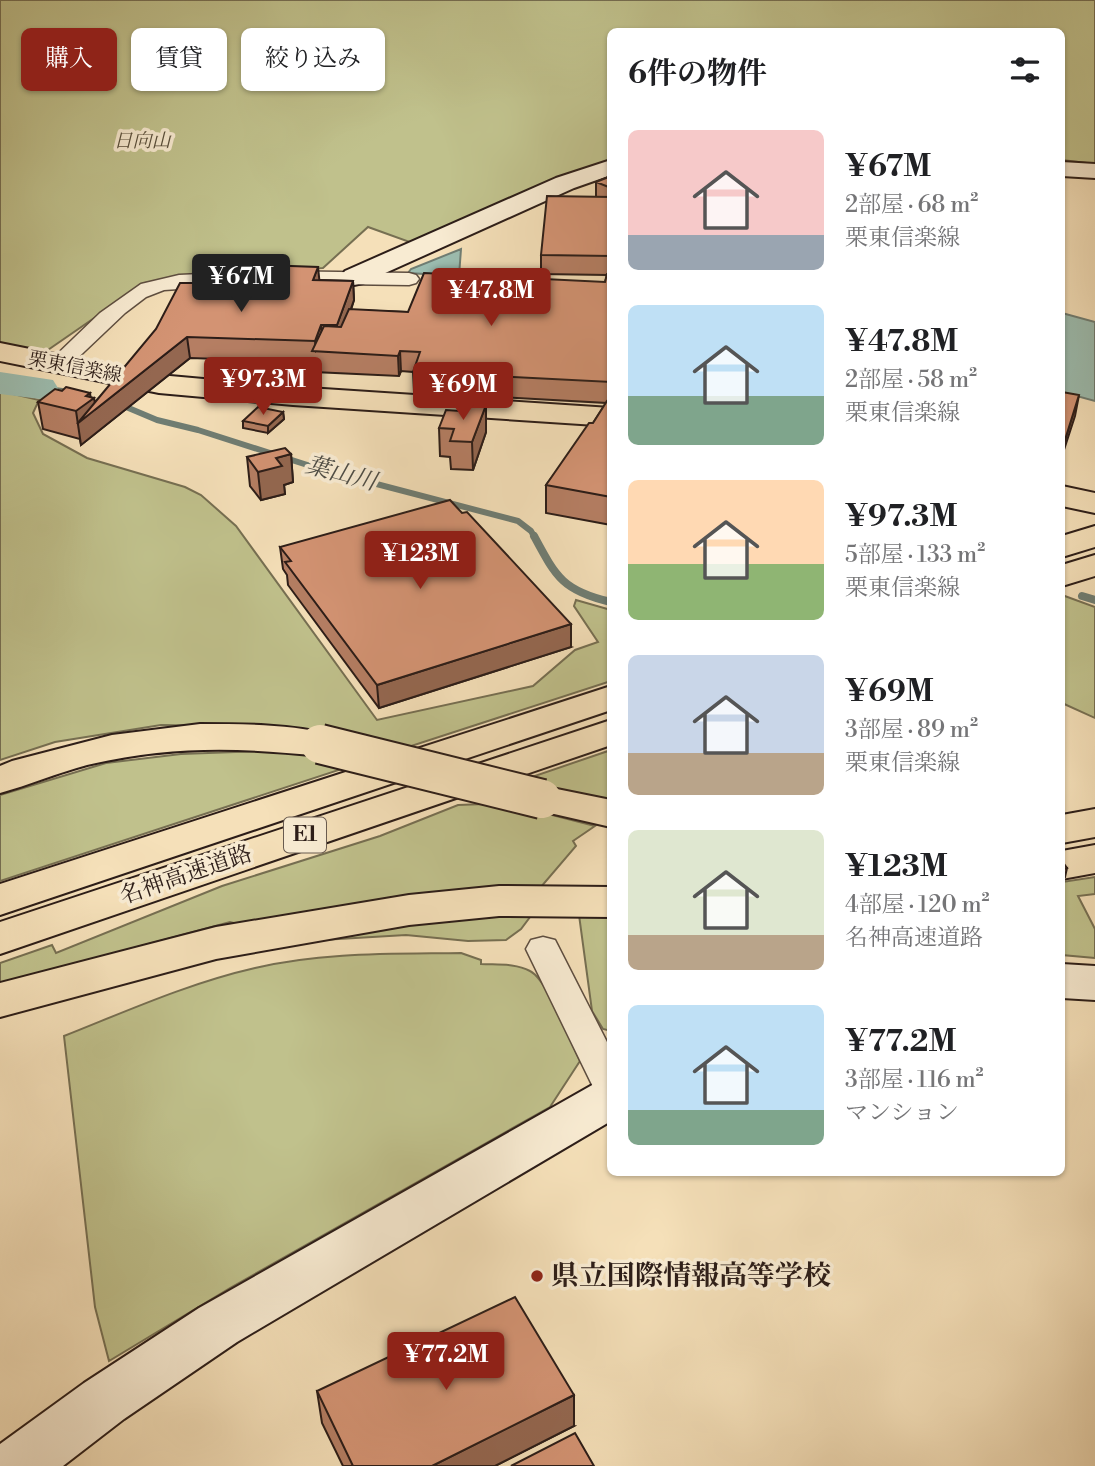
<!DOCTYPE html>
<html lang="ja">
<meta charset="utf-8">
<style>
:root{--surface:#fff;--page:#f6f6f6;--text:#202124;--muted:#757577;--accent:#8f2418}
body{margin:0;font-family:"Libre Bodoni","Noto Serif JP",serif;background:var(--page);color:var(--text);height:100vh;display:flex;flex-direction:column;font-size:26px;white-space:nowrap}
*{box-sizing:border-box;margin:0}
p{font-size:23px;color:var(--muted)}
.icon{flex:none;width:38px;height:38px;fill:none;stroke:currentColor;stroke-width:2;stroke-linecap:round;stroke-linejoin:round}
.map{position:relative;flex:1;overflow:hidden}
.side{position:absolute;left:607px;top:28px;width:458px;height:1148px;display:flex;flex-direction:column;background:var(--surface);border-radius:10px;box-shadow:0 2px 5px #0004}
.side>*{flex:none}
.top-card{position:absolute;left:21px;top:28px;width:481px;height:63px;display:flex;gap:14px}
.price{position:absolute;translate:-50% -60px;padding:0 16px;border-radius:7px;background:var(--accent);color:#fff;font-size:23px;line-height:46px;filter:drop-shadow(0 2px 4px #0008)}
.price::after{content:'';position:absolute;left:50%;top:42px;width:21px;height:16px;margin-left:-10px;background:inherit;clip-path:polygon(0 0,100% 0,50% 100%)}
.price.current{background:#222;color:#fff}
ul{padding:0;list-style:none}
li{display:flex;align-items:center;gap:21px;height:175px;padding:0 21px}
li span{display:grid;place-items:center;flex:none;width:196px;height:140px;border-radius:10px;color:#555}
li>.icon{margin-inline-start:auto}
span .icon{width:84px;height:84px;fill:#fffc;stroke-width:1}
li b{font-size:30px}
h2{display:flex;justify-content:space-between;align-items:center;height:84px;padding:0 21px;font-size:30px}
.chip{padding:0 24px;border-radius:10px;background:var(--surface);box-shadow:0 2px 5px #0004;font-size:24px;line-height:63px}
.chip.current{background:var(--accent);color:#fff}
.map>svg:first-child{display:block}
.green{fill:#c0c18c;stroke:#766f52;stroke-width:2}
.water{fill:#9cbdb0;stroke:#6f7d73;stroke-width:2}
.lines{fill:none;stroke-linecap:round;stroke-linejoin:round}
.stream-far1{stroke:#6f7d73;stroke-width:6}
.stream{stroke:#6f7d73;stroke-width:8}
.river{fill:#9cbdb0;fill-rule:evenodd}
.street-casing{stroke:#5e4e40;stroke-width:3}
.secondary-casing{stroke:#2c1d18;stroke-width:4}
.primary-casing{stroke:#2c1d18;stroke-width:4}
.highway-casing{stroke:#2c1d18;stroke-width:4}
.street{fill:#f8ebd2;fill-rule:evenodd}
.secondary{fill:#f8ebd2;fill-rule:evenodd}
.primary{fill:#f5e0b9;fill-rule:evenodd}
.highway{fill:#f5e0b9;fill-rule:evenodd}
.highway-bridge-casing{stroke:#2c1d18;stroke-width:42;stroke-linecap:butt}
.highway-bridge{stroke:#f5e0b9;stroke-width:38}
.wall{fill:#b57e63;stroke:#2c1d18;stroke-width:2}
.shaded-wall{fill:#946750;stroke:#2c1d18;stroke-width:2}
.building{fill:#d39373;stroke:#2c1d18;stroke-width:2}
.poi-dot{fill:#8f2418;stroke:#f8ebd2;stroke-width:2.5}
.labels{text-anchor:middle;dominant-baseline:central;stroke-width:7;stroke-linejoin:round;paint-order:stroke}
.far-park-label{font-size:19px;font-style:italic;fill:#584e3b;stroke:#f8ebd2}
.far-street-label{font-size:19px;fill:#2c1d18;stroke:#f8ebd2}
.shield{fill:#f8ebd2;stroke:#695b50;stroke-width:2}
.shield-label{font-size:21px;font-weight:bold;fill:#2c1d18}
.street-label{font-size:23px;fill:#2c1d18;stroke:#f8ebd2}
.water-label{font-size:24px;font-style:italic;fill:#4e4d46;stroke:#f8ebd2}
.near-poi-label{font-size:28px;font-weight:bold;fill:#2c1d18;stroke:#f8ebd2;text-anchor:start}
</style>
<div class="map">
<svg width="1095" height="1466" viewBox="0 0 1095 1466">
<rect width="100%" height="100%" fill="#f5e0b9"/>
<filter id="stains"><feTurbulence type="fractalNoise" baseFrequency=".00286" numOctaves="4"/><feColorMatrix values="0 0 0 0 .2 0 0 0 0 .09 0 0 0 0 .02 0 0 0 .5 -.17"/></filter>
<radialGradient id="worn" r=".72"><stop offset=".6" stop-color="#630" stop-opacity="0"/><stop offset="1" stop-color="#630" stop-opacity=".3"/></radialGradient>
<!-- green -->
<path class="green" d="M0 0H1095V164L1062 160V32H611V160L415 244 368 227 323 268 213 273 145 283 45 352 0 344Z
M0 391 39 400 33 413 43 434 87 458 185 487 201 495 236 526 377 720 533 686 575 650 598 642 574 606 576 600 611 610V681L399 750 287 727 161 725 55 742 0 760Z
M1062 595 1095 607V718L1062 703Z
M611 750V803L520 781Z
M262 751 310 755 354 765 0 881V795L106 763 181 754Z
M494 800 595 826 573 841 576 846 540 888 530 917 521 929 506 940 468 941 406 935 305 941 230 922 0 984V963L52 945 56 953 222 886 380 836 458 805 484 804Z
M1095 877V894L1078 896 1095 929V958L1062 955V882Z
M611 914V1031L603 1029 592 1011 579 915Z
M461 953 481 960V964C497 965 515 963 530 971 548 980 570 1041 580 1061L550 1107 230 1288 109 1361 95 1307 64 1036C127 1011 189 983 255 968 322 952 392 954 461 953Z"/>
<!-- water -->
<path class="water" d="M461 249 459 276 408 273 411 269Z
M1062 313 1095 322V401L1062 392Z"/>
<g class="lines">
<!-- stream-far1 -->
<path class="stream-far1" d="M40 388 62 391
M119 404 157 420 198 430 323 470 518 521 531 531 535 538"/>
<!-- stream -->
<path class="stream" d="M534 536C556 577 563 591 611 602
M1082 596 1095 600"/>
<!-- river -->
<path class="river" d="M0 372 53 380 58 388 53 396 40 399 0 394Z"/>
<!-- street casing -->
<g class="street-casing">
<path id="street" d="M269 271 409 273 416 275 419 279 416 283 409 285 269 283 164 290 146 297 125 313 66 369H50L47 364 100 313 141 284 179 275Z
M543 937 555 940 611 1050V1101L598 1097 526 949 531 940Z"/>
</g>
<!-- secondary casing -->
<g class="secondary-casing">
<path id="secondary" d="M611 160V175L574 188 363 283 354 285 345 283 341 277 345 271 556 178Z
M1062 162 1095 164V178L1062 176Z
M1062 964 1095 966V1000L1062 998Z
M611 1078V1121L237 1342 124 1419 63 1466H0V1444L84 1383 199 1308 594 1084Z"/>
</g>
<!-- primary casing -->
<g class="primary-casing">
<path id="primary" d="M0 343 159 375 293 387 611 408V426L293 405 159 393 0 361Z
M1062 486 1095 493V513L1062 506Z"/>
</g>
<!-- highway casing -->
<g class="highway-casing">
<path id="highway" d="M1095 526V547L1062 557V536Z
M1095 555V576L1062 586V565Z
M611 686V710L0 915V884Z
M611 720V745L0 954V922Z
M200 724C244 724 291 724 334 735L339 744 334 753 320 756C236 747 169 746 87 765 57 773 29 785 0 793V766L12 761 112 735Z
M542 786 611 800V827L528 808 522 799 528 790Z
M1095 809V837L1062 843V815Z
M1095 845V873L1062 879V851Z
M499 886 611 887V917L499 916 409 925 216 959 0 1017V983L216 927 409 895Z"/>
</g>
<!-- street -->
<use href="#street" class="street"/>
<!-- secondary -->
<use href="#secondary" class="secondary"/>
<!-- primary -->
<use href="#primary" class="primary"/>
<!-- highway -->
<use href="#highway" class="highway"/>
<!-- highway-bridge casing -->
<g class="highway-bridge-casing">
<path id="highway-bridge" d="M320 744 542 799"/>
</g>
<!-- highway-bridge -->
<use href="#highway-bridge" class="highway-bridge"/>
</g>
<!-- wall -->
<path class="wall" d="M611 176V525L546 513V485L593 423 606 403 414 392 413 372 401 371 399 376 314 372 313 362 190 358 81 445 80 439 43 429 38 402 90 397 94 403 211 283 319 280 353 281 354 300 351 310 408 312 605 282 607 275 541 274V255L596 197V182Z
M486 405V432L473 470 451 469 450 457 440 456 439 428 460 411Z
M283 412 284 419 268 433 243 428V421Z
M291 454 293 482 284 485 285 494 261 500 250 486 247 457Z
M280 547 571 647 379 708 288 585 287 575 283 569Z
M317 1391 574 1426 495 1466H343L322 1423Z"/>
<!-- shaded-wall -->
<path class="shaded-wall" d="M318 267 320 286 313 280Z
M353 281 354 300 338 345 337 325Z
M321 325 323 345 316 351 315 341Z
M187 337 190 358 81 445 76 411 86 396 90 393 91 400 94 398 96 409Z
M400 351 401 371 399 376 398 356Z
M1079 395 1075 416 1062 456 1064 443Z
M486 405V432L473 470 472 442Z
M283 412 284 419 268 433V426Z
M291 454 293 482 284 485 285 494 261 500 258 472 276 458Z
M571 624V647L379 708 377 685Z
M1067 868 1065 877H1062V869Z
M574 1395V1426L495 1466H432Z"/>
<!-- building -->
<path class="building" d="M611 176V188L596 182Z
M547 196 611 197V256L541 255Z
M263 265 318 267 313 280 353 281 337 325H321L315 341 187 337 77 424 156 329 180 283H211L214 276 257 277Z
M424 273 605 282 607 274H611V382L413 372 420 352 400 351 398 356 312 351 324 326 341 327 349 309 408 312Z
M66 387 90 393 86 396 94 398 76 411 38 402 55 389 62 391Z
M1062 392 1079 395 1064 443H1062Z
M607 401 611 402V497L546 485 589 423H593Z
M463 403 486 405 472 442 450 441 454 429 439 428 446 410 460 411Z
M258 407 283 412 268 426 243 421Z
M285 448 291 454 276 458 282 466 258 472 247 457Z
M450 500 462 513 467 512 571 624 377 685 285 562 291 561 280 547Z
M1062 861 1067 868 1062 869Z
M515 1297 574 1395 432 1466H353L317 1391Z
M575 1433 594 1466H511Z"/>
<!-- markers -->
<circle class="poi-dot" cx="537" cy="1276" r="7"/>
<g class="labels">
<!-- far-park labels -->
<g class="far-park-label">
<text x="142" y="141">日向山</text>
</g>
<!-- far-street labels -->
<g class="far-street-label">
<text transform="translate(75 367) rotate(11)">栗東信楽線</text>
</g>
<!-- shield labels -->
<rect class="shield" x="284" y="817.5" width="42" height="35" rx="5"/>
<g class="shield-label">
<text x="305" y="835">E1</text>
</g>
<!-- street labels -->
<g class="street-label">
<text transform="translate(186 875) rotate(-19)">名神高速道路</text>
</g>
<!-- water labels -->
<g class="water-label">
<text transform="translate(341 474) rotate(15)">葉山川</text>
</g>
<!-- near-poi labels -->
<g class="near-poi-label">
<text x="551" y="1276">県立国際情報高等学校</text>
</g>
</g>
<rect width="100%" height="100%" filter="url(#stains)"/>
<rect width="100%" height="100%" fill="url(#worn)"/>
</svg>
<b class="price current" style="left:241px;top:314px">¥67M</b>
<b class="price" style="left:491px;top:328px">¥47.8M</b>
<b class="price" style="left:263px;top:417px">¥97.3M</b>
<b class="price" style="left:463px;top:422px">¥69M</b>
<b class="price" style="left:420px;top:591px">¥123M</b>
<b class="price" style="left:446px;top:1392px">¥77.2M</b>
<div class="top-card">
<a class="chip current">購入</a>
<a class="chip">賃貸</a>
<a class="chip">絞り込み</a>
</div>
<section class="side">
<h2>6件の物件<svg class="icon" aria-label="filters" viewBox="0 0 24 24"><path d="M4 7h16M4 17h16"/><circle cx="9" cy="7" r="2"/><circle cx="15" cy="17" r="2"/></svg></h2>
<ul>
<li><span style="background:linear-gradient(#f6c9c9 75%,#9aa5b1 0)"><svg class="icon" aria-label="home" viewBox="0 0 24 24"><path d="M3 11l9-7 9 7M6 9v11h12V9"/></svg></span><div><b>¥67M</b><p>2部屋 · 68 m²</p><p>栗東信楽線</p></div></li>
<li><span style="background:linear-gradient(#bfe0f5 65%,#7fa58c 0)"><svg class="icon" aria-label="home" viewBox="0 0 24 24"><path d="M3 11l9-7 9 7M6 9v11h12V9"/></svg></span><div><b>¥47.8M</b><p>2部屋 · 58 m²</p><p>栗東信楽線</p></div></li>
<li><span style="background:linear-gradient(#ffd9b3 60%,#8fb573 0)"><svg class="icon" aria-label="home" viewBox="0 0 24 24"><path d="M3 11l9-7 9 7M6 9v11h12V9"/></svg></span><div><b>¥97.3M</b><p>5部屋 · 133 m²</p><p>栗東信楽線</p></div></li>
<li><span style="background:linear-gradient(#c9d6e8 70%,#b9a48a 0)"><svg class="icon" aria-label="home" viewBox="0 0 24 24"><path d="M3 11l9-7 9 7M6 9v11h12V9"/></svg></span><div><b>¥69M</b><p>3部屋 · 89 m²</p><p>栗東信楽線</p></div></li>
<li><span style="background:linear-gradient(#dfe7d0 75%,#b9a48a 0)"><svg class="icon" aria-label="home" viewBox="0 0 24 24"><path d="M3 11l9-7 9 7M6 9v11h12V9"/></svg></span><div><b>¥123M</b><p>4部屋 · 120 m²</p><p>名神高速道路</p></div></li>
<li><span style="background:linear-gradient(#bfe0f5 75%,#7fa58c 0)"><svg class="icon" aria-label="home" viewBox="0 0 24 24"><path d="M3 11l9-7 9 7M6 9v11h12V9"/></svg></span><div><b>¥77.2M</b><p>3部屋 · 116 m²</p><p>マンション</p></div></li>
</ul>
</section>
</div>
